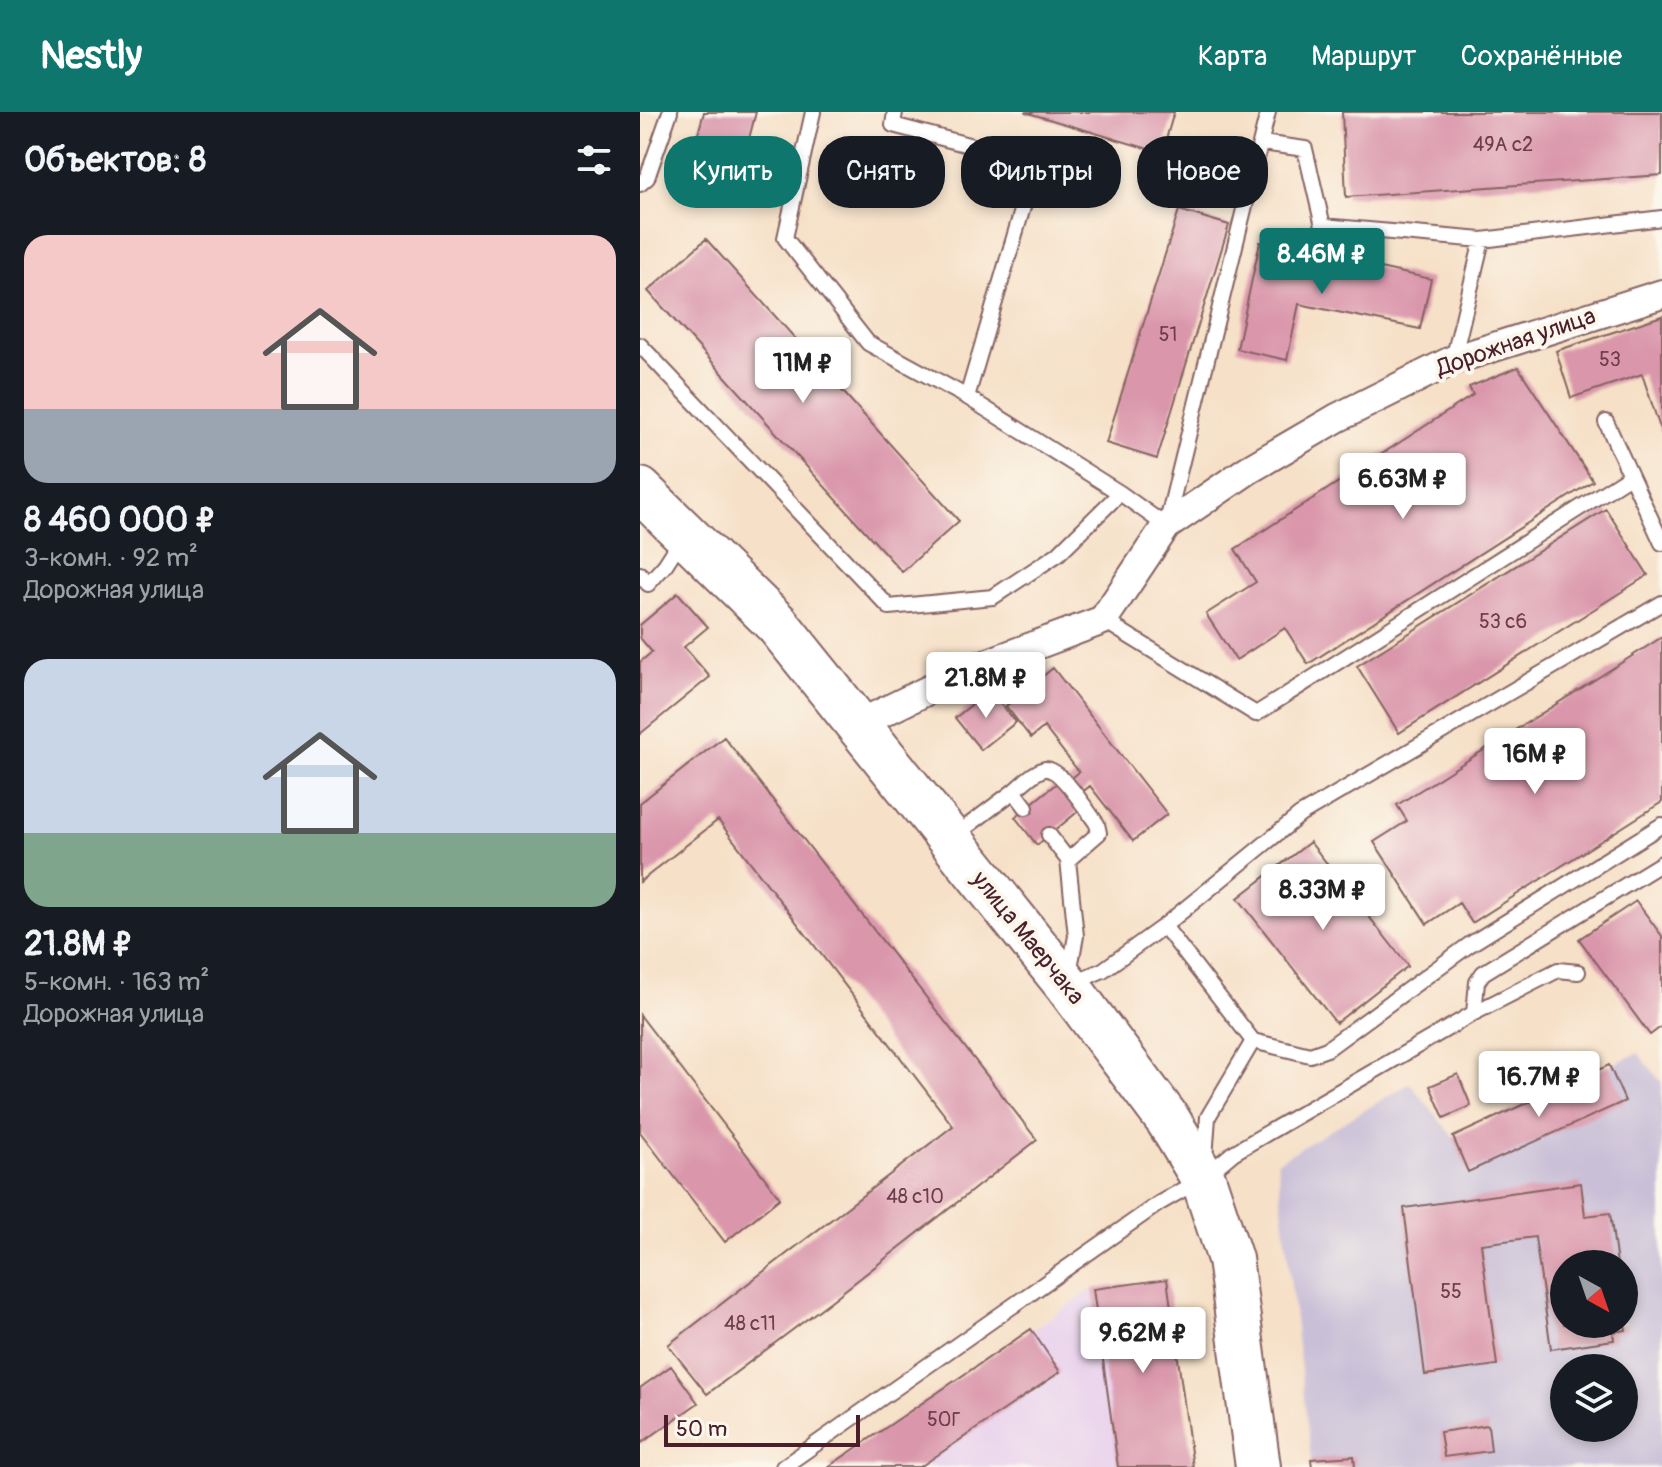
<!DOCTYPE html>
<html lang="ru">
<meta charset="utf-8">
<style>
:root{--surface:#171b24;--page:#242831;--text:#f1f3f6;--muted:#9ea1a6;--accent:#0f766e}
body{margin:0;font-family:Pangolin,sans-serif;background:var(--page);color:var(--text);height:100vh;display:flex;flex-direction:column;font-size:30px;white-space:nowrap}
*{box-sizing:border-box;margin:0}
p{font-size:26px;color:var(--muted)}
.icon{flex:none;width:44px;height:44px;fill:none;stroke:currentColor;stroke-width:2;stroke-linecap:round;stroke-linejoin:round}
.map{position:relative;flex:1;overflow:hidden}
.details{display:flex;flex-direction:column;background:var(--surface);width:640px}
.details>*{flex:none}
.banner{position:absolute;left:24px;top:24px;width:760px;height:72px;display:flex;gap:16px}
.needle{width:52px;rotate:140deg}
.fabs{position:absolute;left:910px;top:1138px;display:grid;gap:16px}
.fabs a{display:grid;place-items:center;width:88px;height:88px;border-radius:50%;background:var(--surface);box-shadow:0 4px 12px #0003;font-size:40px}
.scale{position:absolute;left:24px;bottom:20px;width:196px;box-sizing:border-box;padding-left:8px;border:4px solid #4a1f2b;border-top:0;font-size:22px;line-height:28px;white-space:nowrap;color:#4a1f2b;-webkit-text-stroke:6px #fbf7ec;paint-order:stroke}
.price{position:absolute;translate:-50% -68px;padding:0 18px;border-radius:8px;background:#fff;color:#222;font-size:26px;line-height:52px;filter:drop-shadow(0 2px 4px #0008)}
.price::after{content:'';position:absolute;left:50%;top:48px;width:24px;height:18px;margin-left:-12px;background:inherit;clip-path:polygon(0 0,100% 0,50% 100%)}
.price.active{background:var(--accent);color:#fff}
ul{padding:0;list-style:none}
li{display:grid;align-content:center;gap:16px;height:424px;padding:0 24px}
li span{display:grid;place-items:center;height:248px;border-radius:24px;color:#555}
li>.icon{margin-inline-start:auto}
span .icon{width:144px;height:144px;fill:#fffc;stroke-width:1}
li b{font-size:34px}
h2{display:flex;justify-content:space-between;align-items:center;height:96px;padding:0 24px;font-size:34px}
.tag{padding:0 28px;border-radius:32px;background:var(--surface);box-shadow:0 4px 12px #0003;font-size:28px;line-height:72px}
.tag.active{background:var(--accent);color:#fff}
header{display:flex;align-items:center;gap:48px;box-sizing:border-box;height:112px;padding:0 40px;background:var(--accent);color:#fff}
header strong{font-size:38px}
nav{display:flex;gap:44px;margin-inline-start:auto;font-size:28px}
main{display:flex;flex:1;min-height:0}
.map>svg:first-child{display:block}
.built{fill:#e9d2ed}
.industrial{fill:#c9bfd7;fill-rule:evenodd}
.building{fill:#da97ac}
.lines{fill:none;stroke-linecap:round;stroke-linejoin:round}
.lane-casing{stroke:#866362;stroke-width:18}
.street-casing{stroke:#866362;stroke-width:32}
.primary-casing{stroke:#866362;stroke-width:48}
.lane{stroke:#fff;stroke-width:14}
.street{stroke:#fff;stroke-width:28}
.primary{stroke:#fff;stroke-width:44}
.labels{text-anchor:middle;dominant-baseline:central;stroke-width:8;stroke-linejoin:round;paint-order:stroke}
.number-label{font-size:20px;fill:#6e3d4b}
.street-label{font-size:24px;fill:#4a1f2b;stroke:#fbf7ec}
</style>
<header>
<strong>Nestly</strong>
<nav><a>Карта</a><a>Маршрут</a><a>Сохранённые</a></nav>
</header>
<main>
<section class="details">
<h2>Объектов: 8<svg class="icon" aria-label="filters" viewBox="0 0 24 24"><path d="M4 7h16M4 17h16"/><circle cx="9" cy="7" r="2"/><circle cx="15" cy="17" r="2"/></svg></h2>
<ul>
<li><span style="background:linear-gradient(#f6c9c9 70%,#9aa5b1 0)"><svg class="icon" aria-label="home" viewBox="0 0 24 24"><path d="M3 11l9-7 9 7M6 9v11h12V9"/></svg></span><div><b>8 460 000 ₽</b><p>3-комн. · 92 m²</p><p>Дорожная улица</p></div></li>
<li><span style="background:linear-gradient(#c9d6e8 70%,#7fa58c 0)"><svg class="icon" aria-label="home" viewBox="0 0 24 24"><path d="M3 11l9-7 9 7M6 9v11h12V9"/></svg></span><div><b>21.8M ₽</b><p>5-комн. · 163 m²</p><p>Дорожная улица</p></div></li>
</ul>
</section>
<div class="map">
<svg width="1022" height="1355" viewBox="0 0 1022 1355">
<rect width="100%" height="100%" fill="#fbf7ec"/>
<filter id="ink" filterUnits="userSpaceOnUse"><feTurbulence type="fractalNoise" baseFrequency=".0125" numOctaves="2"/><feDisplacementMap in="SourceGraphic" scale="16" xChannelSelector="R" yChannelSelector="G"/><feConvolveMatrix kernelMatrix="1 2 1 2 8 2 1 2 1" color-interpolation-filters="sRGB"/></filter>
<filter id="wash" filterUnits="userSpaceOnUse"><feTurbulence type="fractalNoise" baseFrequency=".006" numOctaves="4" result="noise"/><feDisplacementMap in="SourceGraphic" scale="32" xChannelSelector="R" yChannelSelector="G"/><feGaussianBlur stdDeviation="1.8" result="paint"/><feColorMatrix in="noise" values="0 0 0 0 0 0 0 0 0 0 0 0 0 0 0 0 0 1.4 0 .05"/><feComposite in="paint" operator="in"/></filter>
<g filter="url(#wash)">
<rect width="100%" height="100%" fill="#f6e0c7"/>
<!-- built -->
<path class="built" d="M527 1167 553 1355H188L453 1177Z"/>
<!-- industrial -->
<path class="industrial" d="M998 941 1022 971V1355H672L637 1050 770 971 813 1025ZM924 1152H984V1212H924ZM924 1256H984V1316H924Z"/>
<g id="blocks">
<!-- building -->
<path class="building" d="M64 0H116L102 53 53 40Z
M385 0H534L522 41Z
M702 0H1022V63L706 85Z
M539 98 589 113 517 347 466 331Z
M66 127 319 409 262 460 8 179Z
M620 130 791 167 780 217 659 192 647 248 597 237Z
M1022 204V322L1002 262 931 286 916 239Z
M878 255 953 369 668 552 645 516 596 548 566 502 616 470 595 437 833 283 829 275Z
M966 397 1008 463 759 621 717 554Z
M38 481 68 515 44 535 70 565 0 622V550L12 540 0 526V513Z
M1022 525V690L832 811 819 791 787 812 734 730 767 709 757 693Z
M413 556 527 702 493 729 450 674 440 682 447 692 397 733 375 705 423 666 427 670 439 660 404 615 391 626 366 594Z
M350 578 376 610 341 638 315 606Z
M84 625 397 1028 191 1189 67 1282 28 1233 313 1014 78 708 0 770V691Z
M670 730 768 854 696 911 598 786Z
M996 789 1022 824V914L1010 923 939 827Z
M0 903 140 1086 85 1130 0 1020Z
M969 953 985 989 828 1060 813 1025Z
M818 962 831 994 804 1006 790 974Z
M941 1071 945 1104 970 1101 977 1152H924V1212H985L986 1218 973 1220 974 1228 911 1237 895 1125 841 1132 857 1253 785 1263 764 1096Z
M527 1167 553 1355H478L453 1177Z
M391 1217 420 1260 280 1355H188Z
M31 1254 58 1291 0 1332V1276Z
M848 1313 851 1339 804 1345 800 1320Z
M714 1344 715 1355H672L671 1347Z"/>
</g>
</g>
<g filter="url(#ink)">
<use href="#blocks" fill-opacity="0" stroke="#866362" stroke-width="2"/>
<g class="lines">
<!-- lane casing -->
<g class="lane-casing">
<path id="lane" d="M173 0 145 126 228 231 327 285 480 381 526 414 628 0
M255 0 253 13 396 51 327 285
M622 31 665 37 683 114 842 128 1022 106
M0 72 7 66 30 0
M0 233 249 495 353 485 418 442 480 381
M813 248 842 128
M966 310 1022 431
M0 462 8 472 25 453 43 425
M463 508 616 602 990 364
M374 679C382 672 395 659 405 657 420 655 448 700 457 712L459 721 428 748
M409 723 428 748 436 824 429 861
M313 725 374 679 386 695
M524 814 613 929 568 1005 565 1046
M432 871 463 858 524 814 660 703 1022 491
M834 901 837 870 843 861 1022 751
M613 929 670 943 687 937 829 833 1022 713
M143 1355 518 1092 563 1066 593 1041 834 901 918 858 938 860"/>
</g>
<!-- street casing -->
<g class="street-casing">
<path id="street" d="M217 613 327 559 463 508 526 414 608 358 697 306 813 248 1022 182"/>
</g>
<!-- primary casing -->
<g class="primary-casing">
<path id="primary" d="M0 378 137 512 427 873 528 1008 563 1066 590 1147 618 1355"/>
</g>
<!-- lane -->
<use href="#lane" class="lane"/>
<!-- street -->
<use href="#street" class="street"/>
<!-- primary -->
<use href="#primary" class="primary"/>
</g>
</g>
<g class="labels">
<!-- number labels -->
<g class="number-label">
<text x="863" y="32">49А с2</text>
<text x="528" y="222">51</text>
<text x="970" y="247">53</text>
<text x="863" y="509">53 с6</text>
<text x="275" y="1084">48 с10</text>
<text x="811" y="1179">55</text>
<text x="110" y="1211">48 с11</text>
<text x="304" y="1307">50Г</text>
</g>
<!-- street labels -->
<g class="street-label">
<text transform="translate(876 230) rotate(-19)">Дорожная улица</text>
<text transform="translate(388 826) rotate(51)">улица Маерчака</text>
</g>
</g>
</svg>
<div class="fabs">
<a><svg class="needle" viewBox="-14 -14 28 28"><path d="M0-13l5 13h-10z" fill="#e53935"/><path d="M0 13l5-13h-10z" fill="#9ea1a6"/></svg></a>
<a><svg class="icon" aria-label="layers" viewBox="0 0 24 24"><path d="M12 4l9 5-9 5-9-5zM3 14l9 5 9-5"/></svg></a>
</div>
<div class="scale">50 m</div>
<b class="price active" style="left:682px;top:184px">8.46M ₽</b>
<b class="price" style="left:163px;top:293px">11M ₽</b>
<b class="price" style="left:763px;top:409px">6.63M ₽</b>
<b class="price" style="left:346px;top:608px">21.8M ₽</b>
<b class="price" style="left:895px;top:684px">16M ₽</b>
<b class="price" style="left:683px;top:820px">8.33M ₽</b>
<b class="price" style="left:899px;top:1007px">16.7M ₽</b>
<b class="price" style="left:503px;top:1263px">9.62M ₽</b>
<div class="banner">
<a class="tag active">Купить</a>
<a class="tag">Снять</a>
<a class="tag">Фильтры</a>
<a class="tag">Новое</a>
</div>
</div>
</main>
